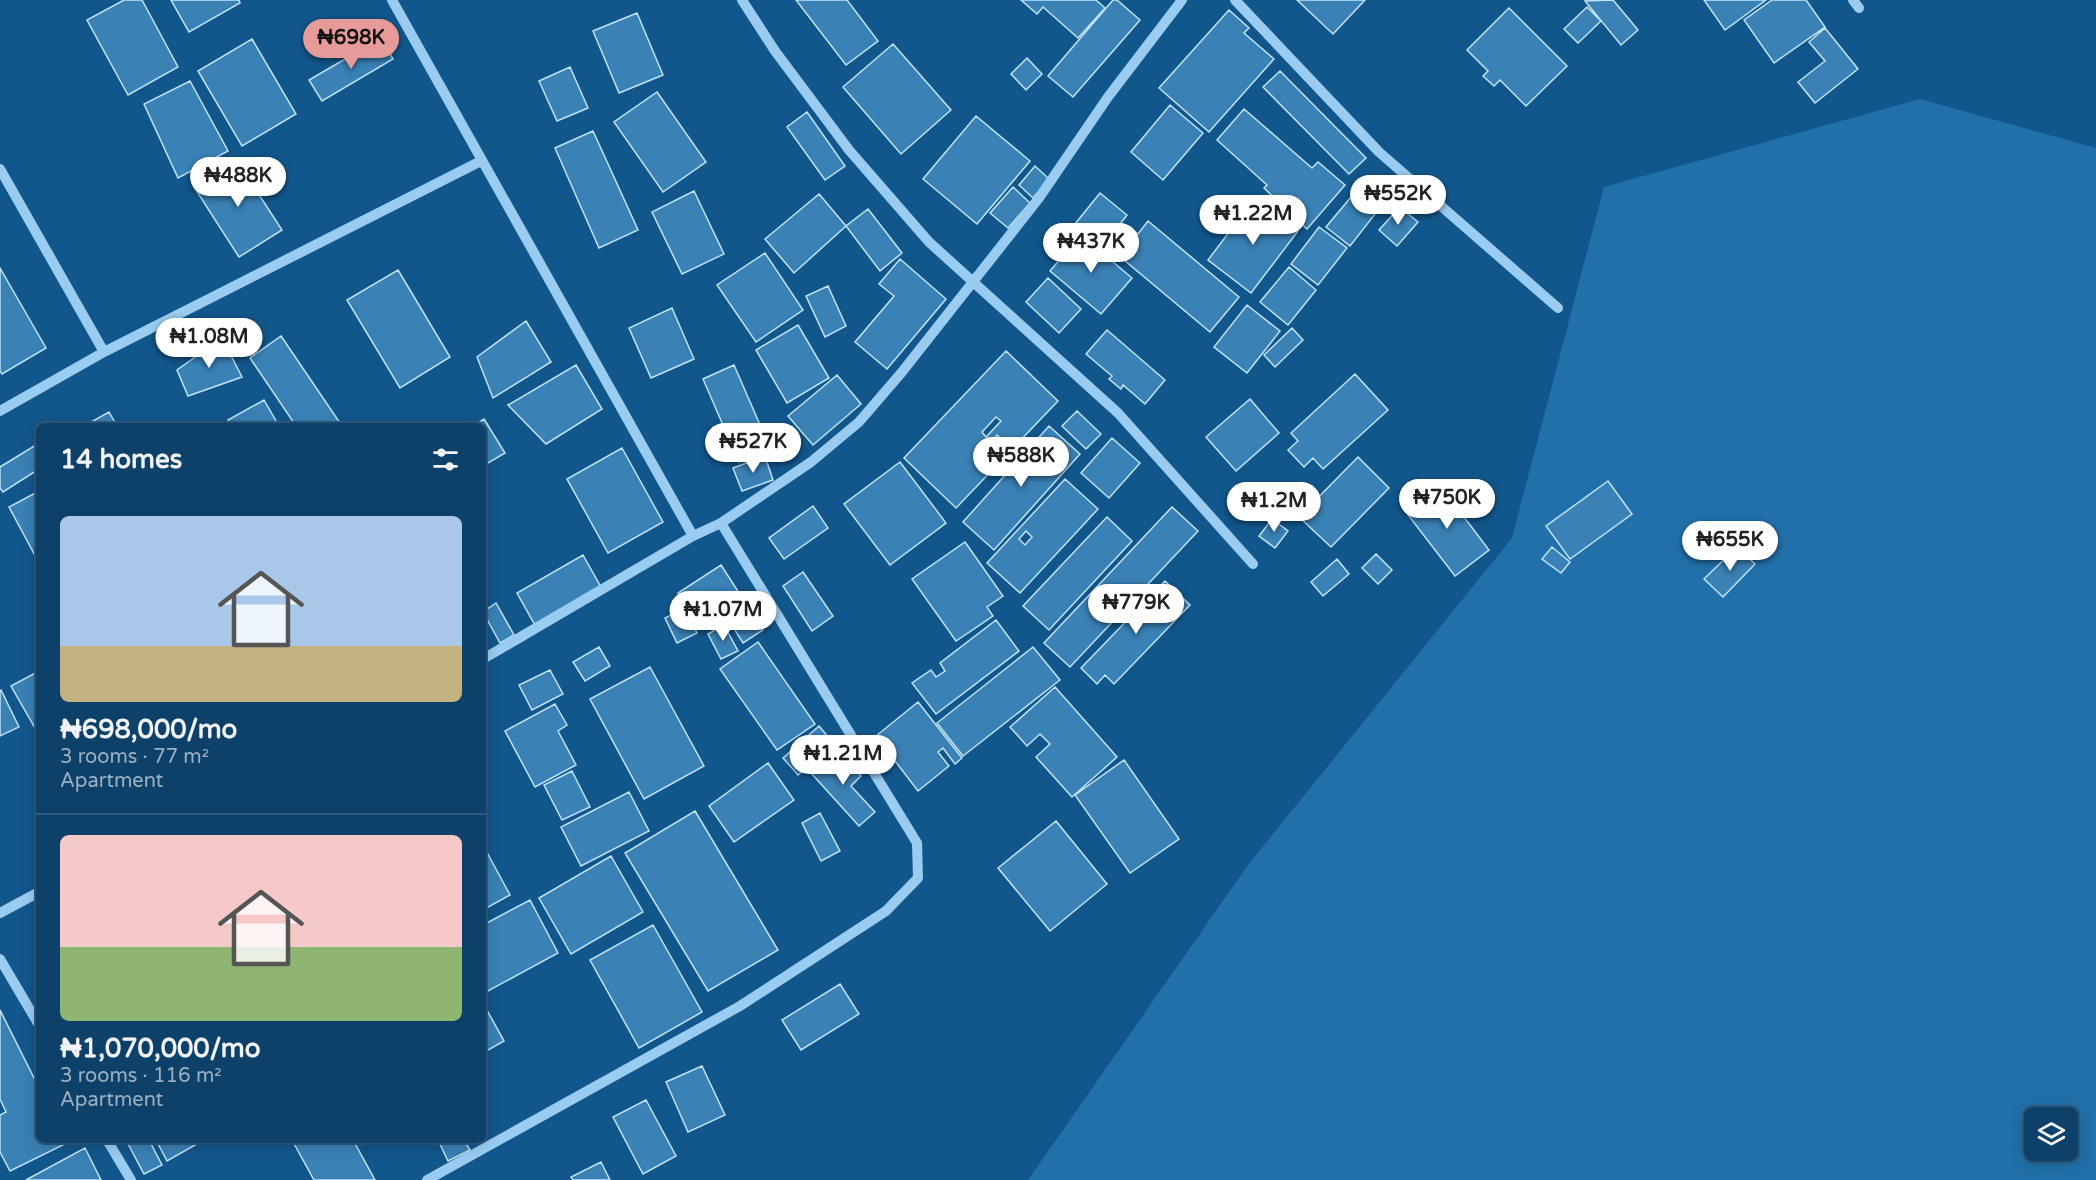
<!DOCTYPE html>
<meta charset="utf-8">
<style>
:root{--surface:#0e4169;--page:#17486f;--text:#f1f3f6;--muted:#9bafc0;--line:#2e5a7d;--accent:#e69b98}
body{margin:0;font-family:"Varela Round",sans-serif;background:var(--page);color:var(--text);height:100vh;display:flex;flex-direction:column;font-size:22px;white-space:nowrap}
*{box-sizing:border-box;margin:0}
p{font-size:20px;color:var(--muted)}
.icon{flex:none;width:33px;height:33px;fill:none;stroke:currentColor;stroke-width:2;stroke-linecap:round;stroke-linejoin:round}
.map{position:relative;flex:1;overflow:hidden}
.details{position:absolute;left:36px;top:423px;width:450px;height:720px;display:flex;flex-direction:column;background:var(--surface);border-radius:9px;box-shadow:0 3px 15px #0003,0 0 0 2px var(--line)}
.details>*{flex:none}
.tools{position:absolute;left:2024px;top:1107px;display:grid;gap:12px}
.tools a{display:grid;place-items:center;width:54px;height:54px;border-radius:9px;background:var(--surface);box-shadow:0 3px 15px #0003,0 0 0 2px var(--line);font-size:30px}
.price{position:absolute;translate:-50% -51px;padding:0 14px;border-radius:21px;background:#fff;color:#222;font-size:20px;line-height:39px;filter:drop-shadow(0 2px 3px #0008)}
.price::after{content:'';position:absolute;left:50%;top:36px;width:18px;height:14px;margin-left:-9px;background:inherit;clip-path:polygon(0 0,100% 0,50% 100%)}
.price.current{background:var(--accent);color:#111}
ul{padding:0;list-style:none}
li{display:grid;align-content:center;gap:12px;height:318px;padding:0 24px}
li+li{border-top:2px solid var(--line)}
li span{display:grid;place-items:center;height:186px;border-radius:9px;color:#555}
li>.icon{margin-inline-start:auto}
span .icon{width:108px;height:108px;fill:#fffc;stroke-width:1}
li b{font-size:26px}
h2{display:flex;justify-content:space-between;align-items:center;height:72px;padding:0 24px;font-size:26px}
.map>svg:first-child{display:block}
.green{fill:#2170a9;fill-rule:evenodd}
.building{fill:#3a81b5;stroke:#c0e3fc;stroke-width:1.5;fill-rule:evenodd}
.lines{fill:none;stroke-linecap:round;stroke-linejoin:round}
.minor{stroke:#9accf1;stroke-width:10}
</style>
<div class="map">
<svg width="2096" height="1180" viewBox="0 0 2096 1180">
<rect width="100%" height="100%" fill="#12578c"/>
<!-- green -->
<path class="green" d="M1920 99 2096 148V1180H1028L1248 865 1512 538 1604 187ZM2034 1118H2067V1150H2034Z"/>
<!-- building -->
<path class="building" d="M124 0H142L178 67 128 95 87 20Z
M171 0H239L240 3 189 32Z
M796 0H847L878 41 846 65Z
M1021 0H1096L1105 8 1078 38 1043 7 1037 14Z
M1113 0H1117L1140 20 1073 97 1048 76Z
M1297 0H1365L1333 34Z
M1613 0 1638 30 1621 45 1585 1Z
M1704 0H1766L1725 30Z
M1772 0H1806L1825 27 1774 63 1744 20Z
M1587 7 1601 21 1578 43 1564 29Z
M1509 8 1567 66 1526 106 1500 80 1494 86 1483 76 1488 71 1467 50Z
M1229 10 1249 28 1244 33 1274 59 1209 132 1159 88Z
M637 13 663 75 619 93 593 31Z
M1825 28 1858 69 1815 103 1798 82 1825 61 1809 42Z
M381 38 393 59 322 101 309 80Z
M252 39 296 114 242 146 198 71Z
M893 44 951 110 901 154 843 87Z
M1027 58 1042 74 1026 90 1011 74Z
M570 67 588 108 557 121 539 81Z
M1280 71 1366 158 1349 174 1263 87Z
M190 81 228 151 178 178 144 104Z
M657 92 706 162 663 192 614 122Z
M1170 105 1203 133 1163 180 1131 152Z
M1244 109 1312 168 1318 162 1345 185 1307 229 1264 188 1267 185 1217 140Z
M807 112 845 166 825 180 787 127Z
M976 116 1030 161 977 224 923 179Z
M593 131 638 230 599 248 555 148Z
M236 159 282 230 239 257 194 187Z
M1035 166 1049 179 1033 198 1019 185Z
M1013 187 1030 203 1008 228 990 213Z
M694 191 724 254 682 274 652 212Z
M1356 191 1379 209 1350 246 1326 227Z
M1100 193 1127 215 1103 246 1075 224Z
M819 194 846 226 794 273 765 239Z
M1255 198 1298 231 1251 293 1208 260Z
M1400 207 1418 222 1397 246 1379 230Z
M868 209 902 253 880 271 846 226Z
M1148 221 1239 297 1210 332 1112 250 1131 228 1138 234Z
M1319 227 1347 248 1318 285 1291 264Z
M1081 235 1132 278 1101 314 1050 271Z
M765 253 803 310 756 342 717 285Z
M900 259 946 299 887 369 855 342 894 296 879 284Z
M1289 267 1316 290 1288 325 1260 302Z
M0 268 46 348 2 374 0 371Z
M398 270 450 357 400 388 347 300Z
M1048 278 1081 309 1059 333 1026 302Z
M828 286 846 326 825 337 806 296Z
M1247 305 1280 331 1247 373 1214 347Z
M672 308 694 359 651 378 629 328Z
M526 321 551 362 493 398 477 357Z
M798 325 829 378 787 403 756 350Z
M1292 328 1303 340 1275 367 1264 355Z
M1107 330 1165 380 1145 404 1123 385 1121 389 1109 379 1112 376 1086 354Z
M281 336 342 426H296L250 358Z
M222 338 242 377 188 396 177 370Z
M1006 351 1058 401 1012 449 997 435 984 449 999 463 956 508 904 458ZM996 417 1001 421 986 437 982 432Z
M576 365 602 409 546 444 508 405Z
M734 365 770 448 739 462 703 379Z
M1355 374 1388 410 1323 469 1313 458 1304 467 1288 450 1298 441 1291 433Z
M837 375 861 404 813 445 788 416Z
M1250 399 1279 433 1236 471 1206 437Z
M264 400 279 426H232L228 420Z
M1077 411 1101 434 1086 449 1062 426Z
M109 412 117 426H84Z
M484 419 505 453 483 466V426H473Z
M1049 426 1080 454 994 550 963 522Z
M1112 438 1140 463 1109 498 1081 473Z
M39 443V469L3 492 0 488V467Z
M622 448 663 522 608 553 567 479Z
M765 456 773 480 742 491 733 468Z
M1358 457 1389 488 1331 547 1299 517Z
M900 462 946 523 890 565 844 504Z
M1065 479 1098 509 1020 593 987 563ZM1026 531 1032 537 1025 545 1019 539Z
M1608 481 1632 514 1570 559 1546 526Z
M1439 484 1489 550 1455 576 1405 511Z
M39 491V563L9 507Z
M813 506 828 528 784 559 769 538Z
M1172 507 1198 531 1070 667 1044 643Z
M1107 517 1132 541 1049 630 1023 606Z
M1272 519 1288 531 1275 548 1259 536Z
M965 542 1003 596 987 607 993 616 956 641 912 579Z
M1552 547 1570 562 1561 573 1542 559Z
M1737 547 1755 564 1723 597 1704 579Z
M1376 554 1392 570 1378 584 1362 568Z
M583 555 602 589 536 627 517 593Z
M1337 559 1349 574 1323 596 1311 582Z
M721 565 763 630 743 643 719 605 695 621 678 593Z
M803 572 833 616 812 631 783 586Z
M1165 581 1190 605 1114 684 1105 675 1097 684 1081 668Z
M496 603 514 635 500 643 483 612Z
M685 608 697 633 677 643 665 618Z
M996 620 1019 651 936 714 912 683 931 670 936 677 945 671 940 663Z
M724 625 738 651 721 659 708 634Z
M758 642 815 724 777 750 720 669Z
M599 647 610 666 585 681 573 662Z
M1033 647 1060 680 963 756 937 723Z
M650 667 704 766 644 799 590 699Z
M550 670 563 694 532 710 519 685Z
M39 671V724L35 728 11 686Z
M1055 687 1117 757 1072 797 1036 757 1050 744 1040 734 1027 746 1010 727Z
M1 690 19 727 0 736V691Z
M918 702 962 758 955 764 943 748 938 752 949 766 918 791 876 736Z
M555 704 567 725 558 731 576 765 535 787 505 731Z
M819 726 834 744 798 775 783 758Z
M837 750 861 776 851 786 875 812 859 826 811 773Z
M1124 760 1179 839 1130 873 1075 795Z
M768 763 794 800 734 842 709 806Z
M572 771 590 807 562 820 544 785Z
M629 792 649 831 581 866 561 827Z
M695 811 778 950 708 991 625 853Z
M820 813 840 851 821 861 802 823Z
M1056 821 1107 884 1050 931 998 868Z
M483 845 510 895 483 910Z
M611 856 643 912 571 954 539 898Z
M530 900 558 953 486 992 483 987V925Z
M653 925 702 1012 639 1048 590 960Z
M840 984 859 1014 801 1050 782 1020Z
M483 1003 504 1041 483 1053Z
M0 1010 39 1088V1140H65L67 1143 10 1171 0 1152V1115L6 1112 0 1099Z
M702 1066 725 1115 688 1132 666 1082Z
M646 1100 676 1156 643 1174 613 1117Z
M126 1140H149L162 1165 144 1174Z
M156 1140H204L167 1161Z
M292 1140H353L375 1180H314Z
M438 1140H464L470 1150 448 1161Z
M85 1148 101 1180H26Z
M601 1162 610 1180H573L571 1177Z"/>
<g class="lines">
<!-- minor -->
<path class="minor" d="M392 0 693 536
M742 0 775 51 849 150 929 242 1118 413 1253 564
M1235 0 1379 152 1558 308
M1853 0 1859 8
M0 169 104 352
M0 411 104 352 481 161
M483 659 693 536 721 523 811 462 859 422 902 372 1039 198 1108 97 1182 0
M0 913 39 892
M0 959 39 1025
M107 1140 131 1180
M427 1180 740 1006 886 911 918 878 917 843 721 523"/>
</g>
</svg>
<div class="tools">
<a><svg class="icon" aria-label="layers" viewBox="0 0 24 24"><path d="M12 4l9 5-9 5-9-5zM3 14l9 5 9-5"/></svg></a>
</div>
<b class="price current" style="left:351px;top:70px">₦698K</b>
<b class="price" style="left:238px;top:208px">₦488K</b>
<b class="price" style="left:1398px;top:226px">₦552K</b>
<b class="price" style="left:1253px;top:246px">₦1.22M</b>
<b class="price" style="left:1091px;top:274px">₦437K</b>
<b class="price" style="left:209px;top:369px">₦1.08M</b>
<b class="price" style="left:753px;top:474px">₦527K</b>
<b class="price" style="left:1021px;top:488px">₦588K</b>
<b class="price" style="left:1447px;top:530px">₦750K</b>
<b class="price" style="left:1274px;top:533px">₦1.2M</b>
<b class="price" style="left:1730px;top:572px">₦655K</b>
<b class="price" style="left:1136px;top:635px">₦779K</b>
<b class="price" style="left:723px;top:642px">₦1.07M</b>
<b class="price" style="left:843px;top:786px">₦1.21M</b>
<section class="details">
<h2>14 homes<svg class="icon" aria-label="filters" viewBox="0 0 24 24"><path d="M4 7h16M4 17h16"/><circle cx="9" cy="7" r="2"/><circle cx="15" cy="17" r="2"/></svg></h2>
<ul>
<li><span style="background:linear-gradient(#a9c7e8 70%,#c2b280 0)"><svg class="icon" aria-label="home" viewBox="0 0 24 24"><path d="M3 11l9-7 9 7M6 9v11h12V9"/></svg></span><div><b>₦698,000/mo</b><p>3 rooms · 77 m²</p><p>Apartment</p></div></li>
<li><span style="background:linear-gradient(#f6c9c9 60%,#8fb573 0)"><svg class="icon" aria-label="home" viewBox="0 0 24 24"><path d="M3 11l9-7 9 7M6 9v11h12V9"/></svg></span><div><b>₦1,070,000/mo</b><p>3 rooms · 116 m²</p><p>Apartment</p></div></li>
</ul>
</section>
</div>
